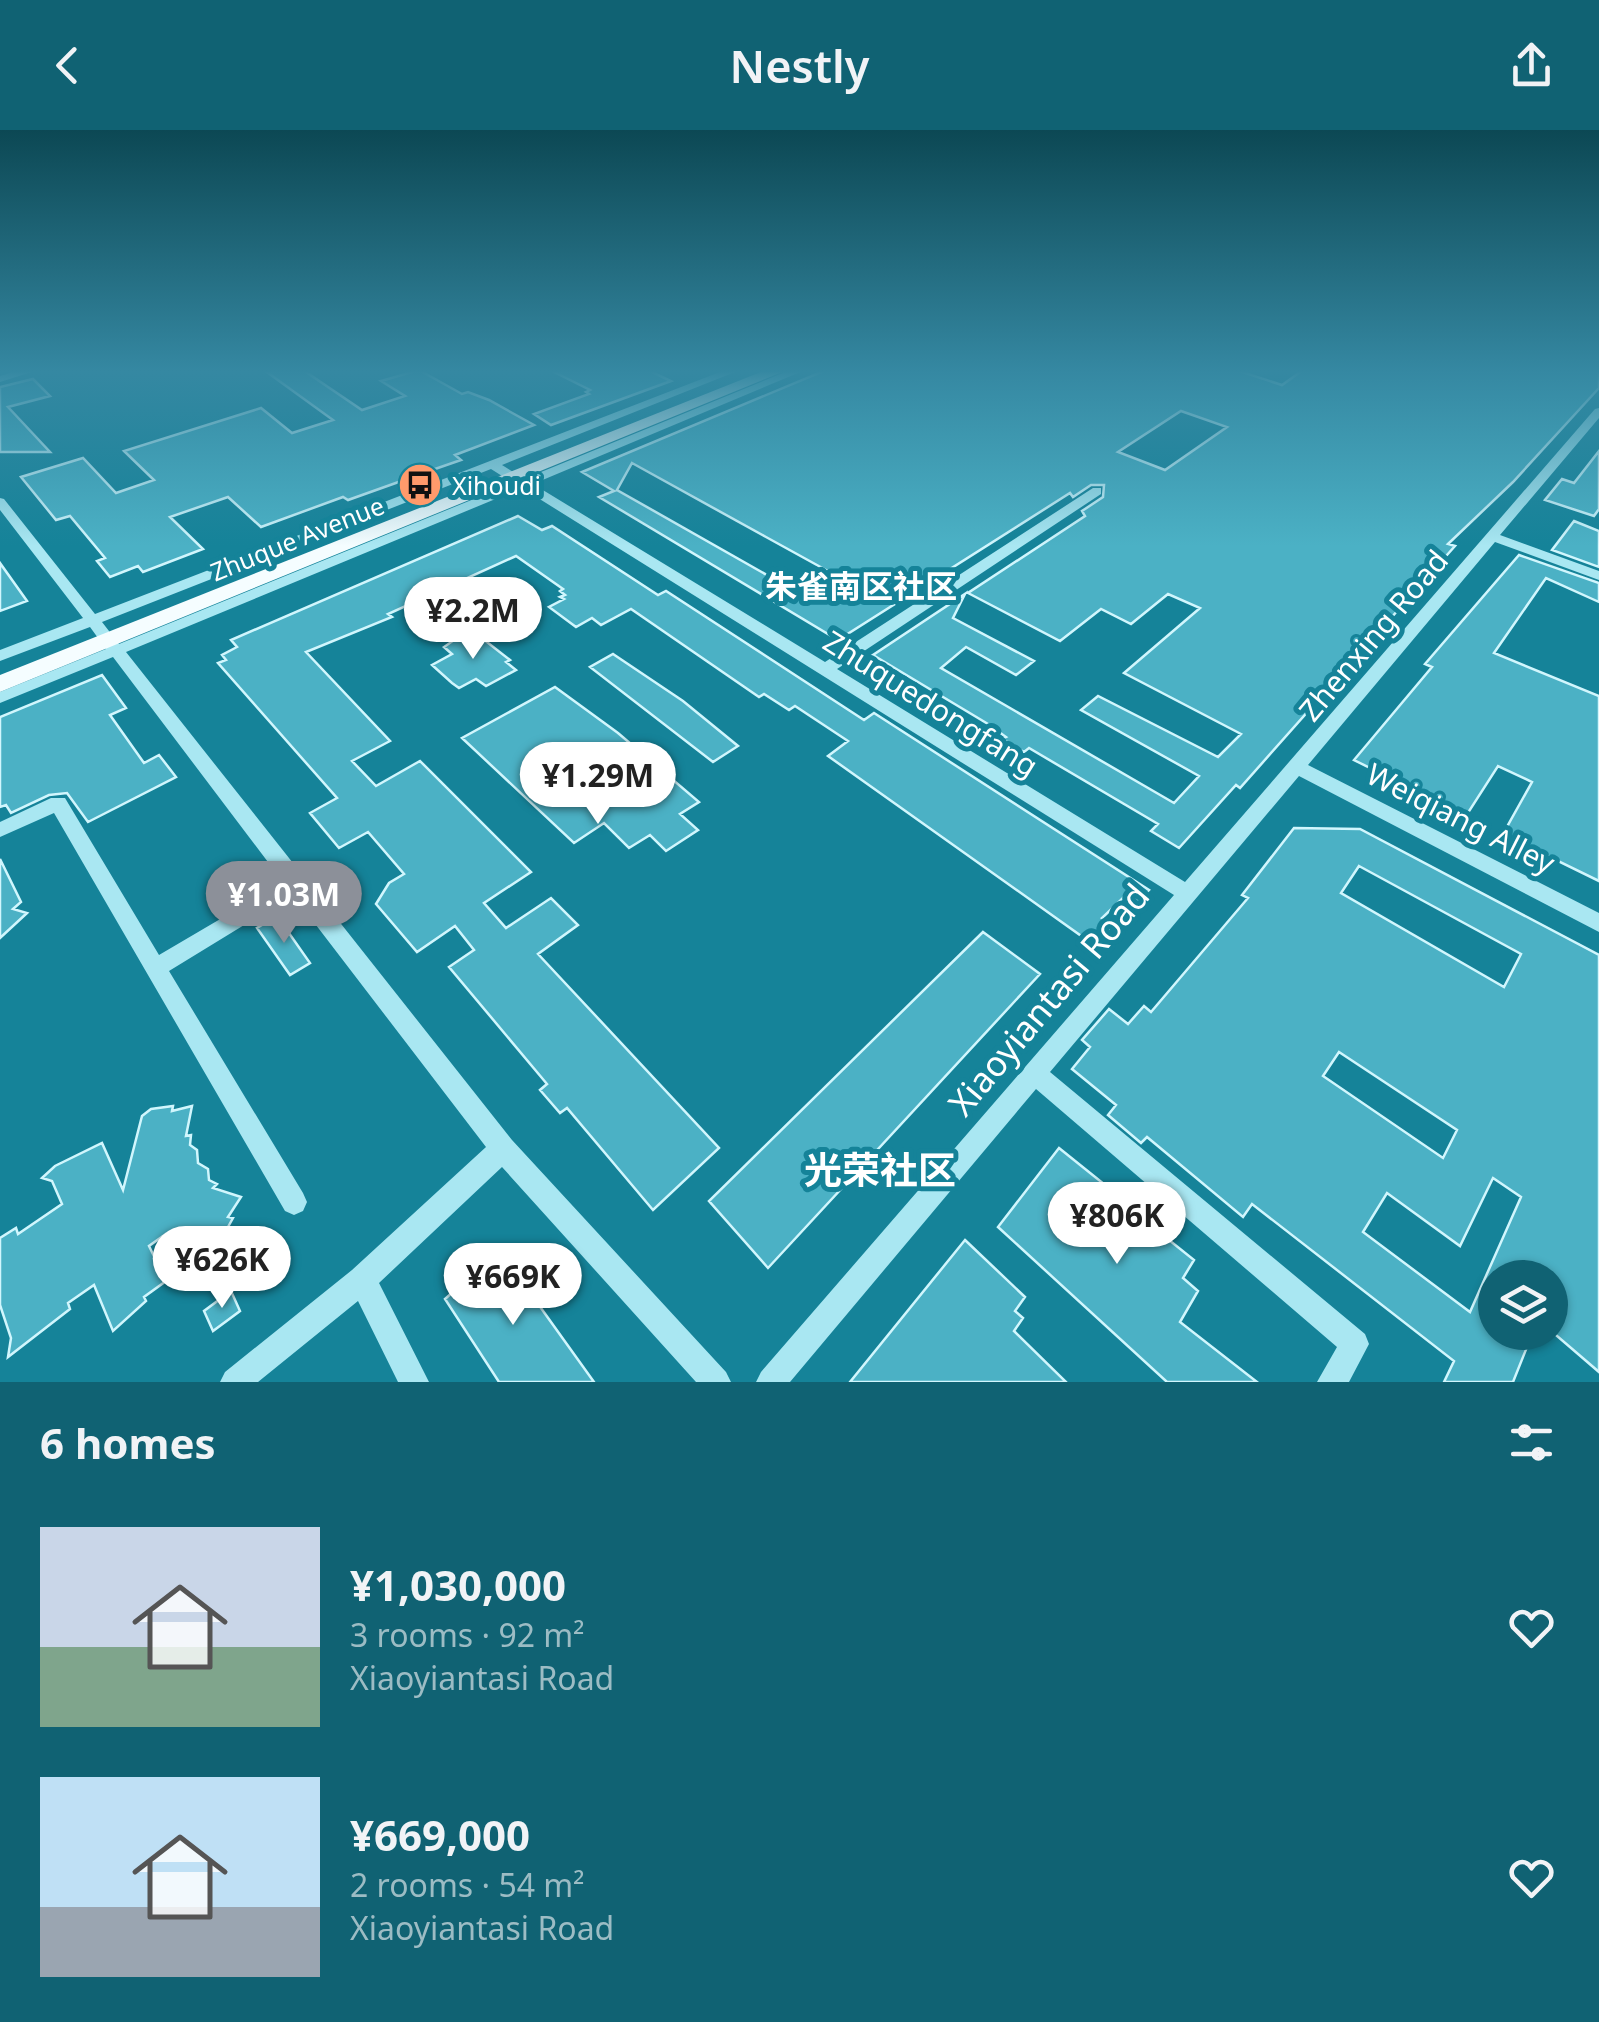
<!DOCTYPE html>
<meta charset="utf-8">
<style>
:root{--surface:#106273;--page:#196878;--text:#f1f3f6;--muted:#9cbcc4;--accent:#8c9099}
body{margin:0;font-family:"Noto Sans","Noto Sans SC",sans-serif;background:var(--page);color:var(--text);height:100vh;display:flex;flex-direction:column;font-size:38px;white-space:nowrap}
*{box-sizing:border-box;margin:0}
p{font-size:32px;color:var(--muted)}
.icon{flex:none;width:55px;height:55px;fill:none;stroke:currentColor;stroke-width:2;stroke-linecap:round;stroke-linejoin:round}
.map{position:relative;height:1252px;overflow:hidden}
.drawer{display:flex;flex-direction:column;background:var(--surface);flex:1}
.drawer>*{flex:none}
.buttons{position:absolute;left:1478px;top:1130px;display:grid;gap:20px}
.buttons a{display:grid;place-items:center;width:90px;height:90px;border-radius:50%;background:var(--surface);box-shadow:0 2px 8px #0004;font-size:50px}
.price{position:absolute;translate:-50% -85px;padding:0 22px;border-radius:35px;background:#fff;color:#222;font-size:32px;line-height:65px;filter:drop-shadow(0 2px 5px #0008)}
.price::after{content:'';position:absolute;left:50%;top:60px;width:30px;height:22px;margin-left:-15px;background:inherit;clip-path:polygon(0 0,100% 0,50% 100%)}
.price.current{background:var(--accent);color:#fff}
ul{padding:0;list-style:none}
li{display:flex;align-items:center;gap:30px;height:250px;padding:0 40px}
li span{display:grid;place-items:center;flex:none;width:280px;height:200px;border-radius:0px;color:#555}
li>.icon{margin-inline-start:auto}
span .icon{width:120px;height:120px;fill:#fffc;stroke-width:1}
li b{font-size:42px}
h2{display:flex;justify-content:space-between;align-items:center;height:120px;padding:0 40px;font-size:42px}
header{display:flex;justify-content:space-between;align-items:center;height:130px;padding:0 40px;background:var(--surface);font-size:45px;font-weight:600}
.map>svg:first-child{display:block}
.building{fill:#4bb1c5;stroke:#d1f6fd;stroke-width:2.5;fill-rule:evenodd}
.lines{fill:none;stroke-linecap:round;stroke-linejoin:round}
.minor{fill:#a9e7f2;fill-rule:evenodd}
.major{fill:#f5fdff;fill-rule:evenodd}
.labels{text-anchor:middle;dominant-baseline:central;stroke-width:10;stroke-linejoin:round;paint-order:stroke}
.far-poi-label{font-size:25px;fill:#fff;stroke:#158399;text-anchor:start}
.far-street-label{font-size:25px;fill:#fff;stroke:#158399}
.street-label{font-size:30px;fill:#fff;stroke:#158399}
.neighbourhood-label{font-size:32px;font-weight:bold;fill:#fff;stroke:#158399}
.near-street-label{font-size:35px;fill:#fff;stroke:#158399}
.near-neighbourhood-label{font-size:38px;font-weight:bold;fill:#fff;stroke:#158399}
</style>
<header><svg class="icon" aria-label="back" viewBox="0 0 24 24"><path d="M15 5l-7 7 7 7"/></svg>Nestly<svg class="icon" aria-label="share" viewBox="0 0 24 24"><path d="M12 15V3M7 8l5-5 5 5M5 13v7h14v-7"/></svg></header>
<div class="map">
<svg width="1599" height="1252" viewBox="0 0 1599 1252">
<rect width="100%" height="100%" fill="#158399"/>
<!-- building -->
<path class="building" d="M264 240H303L362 280 405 266 381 251 419 240 462 264 468 262 489 270 534 295 455 325 461 330 435 339 348 370 343 367 261 397 228 367 170 387 203 419 143 442 138 436 110 447 97 431 105 428 70 386 56 390 21 347 83 328 116 363 154 350 124 321 261 278 292 303 333 290Z
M550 240H648L671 251 551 295 534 284 589 264 586 262 590 260Z
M826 240H1236L1282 255 1303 240H1599V258L1513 352 1448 414 1455 416 1240 658 1236 655 1179 718 1151 701 1158 694 1029 618 1024 622 1002 609 1006 607 988 594 873 525 965 464 953 488 1034 531 1016 545 966 517 941 538 1174 673 1199 646 1081 580 1098 566 1218 627 1241 604 1124 543 1200 478 1168 464 1131 494 1101 479 1060 511 968 463 1085 386 1082 381 1103 367 1104 355H1091L1073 367 1070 363 838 510 599 367 614 361 582 342ZM1181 281 1227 297 1165 340 1118 322ZM632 333 766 407 835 445 802 465 617 360Z
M33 249 50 266 8 277 50 322H0V257Z
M1599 321V379L1594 386 1545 370 1562 349 1574 353Z
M518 386 542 400 552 396 658 465 666 461 864 590 874 583 1149 760 1138 771 1127 764 1102 788 1107 791 1102 796 1108 800 1094 815 828 626 848 611 795 576 789 580 764 564 759 567 631 479 601 495 592 488 576 497 549 477 564 469 560 467 565 465 560 461 563 459 516 426 388 484 392 487 306 522 390 611 352 631 376 656 420 631 531 742 484 773 506 798 551 768 578 795 538 824 719 1018 653 1080 567 978 560 983 540 960 547 954 449 837 474 820 455 796 417 822 376 774 389 753 404 744 368 702 339 718 310 683 337 668 218 533 226 530 222 525 237 517 231 510Z
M1574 391 1599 401V437L1552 420Z
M1519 425 1599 453V472L1546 448 1494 523 1599 566V751L1503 704 1532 652 1498 636 1466 686 1354 630 1432 537 1425 534Z
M0 433 27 471 0 481Z
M467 501 479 511 483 509 510 530 506 532 516 540 486 556 476 549 459 558 452 553 432 535 452 524 444 517Z
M613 524 683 571 738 616 713 632 590 537Z
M102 545 126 578 110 585 144 633 159 625 176 647 88 692 67 663 49 665 11 683 6 675 0 677V587Z
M555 557 618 603 699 672 680 684 698 700 666 721 650 705 629 718 604 693 574 713 462 608ZM586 620 624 651 588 674 551 641Z
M1294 698 1360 699 1599 825V1242L1550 1200V1148H1495V1202H1533L1513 1252H1444L1454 1231 1252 1074 1243 1087 1147 1007 1141 1013 1108 985 1116 975 1072 939 1090 917 1082 910 1109 879 1128 894 1144 876 1151 882 1248 768 1242 765ZM1359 736 1521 824 1504 857 1341 763ZM1339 922 1457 1000 1443 1028 1323 946ZM1493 1048 1521 1067 1470 1182 1363 1102 1387 1063 1460 1116Z
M0 729 21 772 13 779 27 783 0 808Z
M277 786 310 833 290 845 257 798Z
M983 802 1040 844 768 1138 709 1071Z
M173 976 172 981 192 976 186 1006 191 1005 190 1015 197 1020 198 1033 208 1039 209 1050 217 1054 213 1058 241 1067 228 1087 233 1088 218 1115 205 1125 202 1116 166 1104 149 1116 166 1151 144 1167 146 1171 113 1201 94 1155 68 1173 70 1179 8 1227 11 1208 0 1175V1108L16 1098 18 1104 62 1074 52 1051 42 1048 55 1036 102 1013 123 1060 142 986 151 979Z
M1059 1018 1120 1067 1129 1055 1164 1083 1154 1098 1194 1130 1183 1148 1198 1161 1180 1192 1257 1252H1167L998 1097Z
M965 1110 1025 1167 1015 1181 1023 1188 1014 1201 1066 1252H850Z
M500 1120 518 1146 594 1252H499L445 1169Z
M231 1161 240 1181 213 1201 204 1181Z"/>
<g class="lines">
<!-- minor -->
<path class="minor" d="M20 240H38L0 252V246Z
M725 240H740L502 335 524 349 790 240H805L533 354 825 532 1093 358H1101V364L837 539 1185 752 1595 279 1599 278V288L1500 405 1599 441V450L1495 412 1308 635 1599 783V802L1299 646 1050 942 1365 1204 1369 1214 1349 1252H1317L1337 1217 1036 959 790 1252H756L761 1242 1174 765 522 358 126 522 512 1010 726 1242 731 1252H696L502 1037 379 1153 429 1252H398L358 1171 258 1252H220L225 1242 352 1140 486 1017 293 765 169 841 303 1063 307 1072 303 1081 294 1085 285 1081 54 683 0 707V692L51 668H65L159 825 283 752 113 527 0 573V562L106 519 90 497 0 531V520L83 488 0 380V368L4 369 95 484ZM491 339 513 353 119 514 102 492Z"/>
<!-- major -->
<path class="major" d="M766 240H787L0 562V545Z"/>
</g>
<!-- sky -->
<linearGradient id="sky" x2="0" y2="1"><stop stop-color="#0c4854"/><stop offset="0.58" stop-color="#3588a2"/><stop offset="1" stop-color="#3588a2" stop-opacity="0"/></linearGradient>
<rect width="1599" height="416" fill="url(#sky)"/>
<!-- icons -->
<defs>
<g id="bus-disc" transform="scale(2.25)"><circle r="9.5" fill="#ff9a6b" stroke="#158399"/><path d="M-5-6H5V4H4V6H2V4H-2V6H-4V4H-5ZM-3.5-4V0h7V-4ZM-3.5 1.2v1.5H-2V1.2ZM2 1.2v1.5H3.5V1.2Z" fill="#111"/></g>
</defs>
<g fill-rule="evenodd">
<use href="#bus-disc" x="420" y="355"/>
</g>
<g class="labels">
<!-- far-poi labels -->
<g class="far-poi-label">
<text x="452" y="355">Xihoudi</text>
</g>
<!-- far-street labels -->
<g class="far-street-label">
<text transform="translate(297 408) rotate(-22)">Zhuque Avenue</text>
</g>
<!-- street labels -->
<g class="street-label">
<text transform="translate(1373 505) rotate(-50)">Zhenxing Road</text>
<text transform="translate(931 573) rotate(32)">Zhuquedongfang</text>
<text transform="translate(1461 688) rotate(27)">Weiqiang Alley</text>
</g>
<!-- neighbourhood labels -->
<g class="neighbourhood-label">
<text x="861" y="455">朱雀南区社区</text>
</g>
<!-- near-street labels -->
<g class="near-street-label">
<text transform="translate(1048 869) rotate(-50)">Xiaoyiantasi Road</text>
</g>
<!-- near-neighbourhood labels -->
<g class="near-neighbourhood-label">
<text x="880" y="1039">光荣社区</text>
</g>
</g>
</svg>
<div class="buttons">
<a><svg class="icon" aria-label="layers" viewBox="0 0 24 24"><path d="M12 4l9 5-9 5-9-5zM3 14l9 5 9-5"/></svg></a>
</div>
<b class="price" style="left:473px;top:532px">¥2.2M</b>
<b class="price" style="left:598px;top:697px">¥1.29M</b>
<b class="price current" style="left:284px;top:816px">¥1.03M</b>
<b class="price" style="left:1117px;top:1137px">¥806K</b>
<b class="price" style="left:222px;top:1181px">¥626K</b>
<b class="price" style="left:513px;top:1198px">¥669K</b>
</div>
<section class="drawer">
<h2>6 homes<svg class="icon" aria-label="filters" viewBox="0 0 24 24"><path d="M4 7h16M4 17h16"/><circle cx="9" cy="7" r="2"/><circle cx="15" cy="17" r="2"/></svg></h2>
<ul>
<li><span style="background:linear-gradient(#c9d6e8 60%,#7fa58c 0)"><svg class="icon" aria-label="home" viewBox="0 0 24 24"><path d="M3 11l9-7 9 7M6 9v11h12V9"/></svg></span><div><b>¥1,030,000</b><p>3 rooms · 92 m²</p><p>Xiaoyiantasi Road</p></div><svg class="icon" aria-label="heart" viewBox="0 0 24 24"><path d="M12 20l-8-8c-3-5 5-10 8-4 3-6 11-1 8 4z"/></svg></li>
<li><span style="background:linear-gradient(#bfe0f5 65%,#9aa5b1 0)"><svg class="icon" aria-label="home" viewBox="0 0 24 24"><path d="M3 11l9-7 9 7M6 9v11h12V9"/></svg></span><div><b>¥669,000</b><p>2 rooms · 54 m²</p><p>Xiaoyiantasi Road</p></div><svg class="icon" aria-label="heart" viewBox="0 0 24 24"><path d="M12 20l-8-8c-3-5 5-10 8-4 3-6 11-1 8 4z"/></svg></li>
</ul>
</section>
